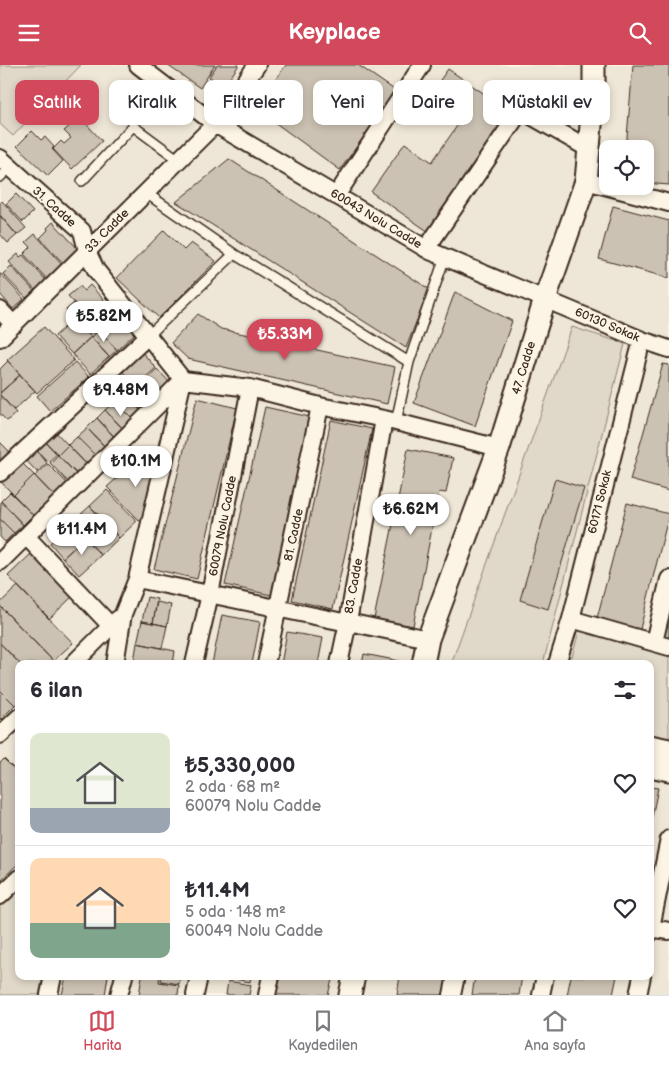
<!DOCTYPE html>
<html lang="tr">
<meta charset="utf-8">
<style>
:root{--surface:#fff;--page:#f7f7f7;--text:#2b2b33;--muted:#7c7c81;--line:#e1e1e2;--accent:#d1495b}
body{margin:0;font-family:"Balsamiq Sans",sans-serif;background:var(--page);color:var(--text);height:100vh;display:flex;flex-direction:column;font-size:19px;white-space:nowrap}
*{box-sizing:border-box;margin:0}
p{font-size:16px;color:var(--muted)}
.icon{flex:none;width:28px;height:28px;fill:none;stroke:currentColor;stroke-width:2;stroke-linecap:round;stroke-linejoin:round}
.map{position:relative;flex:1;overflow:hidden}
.panel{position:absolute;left:15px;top:595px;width:639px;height:320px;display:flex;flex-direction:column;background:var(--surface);border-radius:10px;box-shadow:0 2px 8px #0003}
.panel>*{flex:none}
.banner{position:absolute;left:15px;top:15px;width:640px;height:45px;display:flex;gap:10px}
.buttons{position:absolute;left:599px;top:75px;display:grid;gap:10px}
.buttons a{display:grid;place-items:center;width:55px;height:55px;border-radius:10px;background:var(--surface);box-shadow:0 2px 8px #0003;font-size:25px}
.price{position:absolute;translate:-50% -42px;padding:0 11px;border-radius:18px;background:#fff;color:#222;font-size:16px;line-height:32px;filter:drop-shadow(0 1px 2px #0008)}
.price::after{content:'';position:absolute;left:50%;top:30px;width:15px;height:11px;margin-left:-8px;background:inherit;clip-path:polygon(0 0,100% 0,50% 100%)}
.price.on{background:var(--accent);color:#fff}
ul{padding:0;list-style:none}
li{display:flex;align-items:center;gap:15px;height:125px;padding:0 15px}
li+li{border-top:1px solid var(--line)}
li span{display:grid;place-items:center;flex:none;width:140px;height:100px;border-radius:10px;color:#555}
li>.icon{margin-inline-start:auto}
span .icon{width:60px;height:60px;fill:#fffc;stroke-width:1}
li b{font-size:21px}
h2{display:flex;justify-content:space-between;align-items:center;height:60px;padding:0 15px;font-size:21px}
.pill{padding:0 18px;border-radius:10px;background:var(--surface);box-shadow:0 2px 8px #0003;font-size:18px;line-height:45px}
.pill.on{background:var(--accent);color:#fff}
header{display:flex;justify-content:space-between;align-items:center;height:65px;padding:0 15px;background:var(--accent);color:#fff;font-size:22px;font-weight:700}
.tabs{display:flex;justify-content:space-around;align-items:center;height:70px;border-top:1px solid var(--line);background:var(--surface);font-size:14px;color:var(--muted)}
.tabs a{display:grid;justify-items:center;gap:2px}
.tabs .on{color:var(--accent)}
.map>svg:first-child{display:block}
.built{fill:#eee6d6;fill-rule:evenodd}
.green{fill:#e0d8c8;stroke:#8e8173}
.building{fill:#ccc2b3;stroke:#3b2a1e}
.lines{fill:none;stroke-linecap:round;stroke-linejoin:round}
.service-casing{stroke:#3b2a1e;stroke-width:12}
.minor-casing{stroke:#3b2a1e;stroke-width:20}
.tertiary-casing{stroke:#3b2a1e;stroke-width:25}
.service{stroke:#fcf5e5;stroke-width:9}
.minor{stroke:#fcf5e5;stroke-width:16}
.tertiary{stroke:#fcf5e5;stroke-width:21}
.labels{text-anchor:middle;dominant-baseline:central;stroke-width:4;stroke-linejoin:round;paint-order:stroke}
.street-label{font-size:12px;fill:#3b2a1e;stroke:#fcf5e5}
</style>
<header><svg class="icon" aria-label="menu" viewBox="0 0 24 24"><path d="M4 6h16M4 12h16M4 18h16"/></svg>Keyplace<svg class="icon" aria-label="search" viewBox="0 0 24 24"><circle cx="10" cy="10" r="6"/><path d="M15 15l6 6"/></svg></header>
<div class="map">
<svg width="669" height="930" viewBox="0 0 669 930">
<rect width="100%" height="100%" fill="#fcf5e5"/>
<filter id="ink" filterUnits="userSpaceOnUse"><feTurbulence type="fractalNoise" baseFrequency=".02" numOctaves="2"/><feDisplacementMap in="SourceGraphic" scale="10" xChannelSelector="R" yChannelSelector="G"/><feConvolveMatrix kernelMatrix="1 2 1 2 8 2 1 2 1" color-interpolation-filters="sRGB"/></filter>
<g filter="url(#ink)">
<!-- built -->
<path class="built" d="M0 0H669V930H0ZM608 84H645V121H608ZM19 599H650V911H19Z"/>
<!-- green -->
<path class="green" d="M0 0H81L13 71 0 59Z
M572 262 625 279 543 599H451Z
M580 563 669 589V678L650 673V599H570Z
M19 821V911H43L39 930H0V840Z"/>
<!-- building -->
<path class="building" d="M167 0H215L200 23Z
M217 0H239L225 20 221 17 216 25 209 20 213 14 209 12Z
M286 0H358L396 26 340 105 255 43Z
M633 0H669V120L645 118V84H626Z
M448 4 511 47 429 167 371 127 405 78 432 97 466 48 433 25Z
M80 52 102 76 72 104 53 84 61 76 64 79 71 73 64 66Z
M32 66 41 75 45 72 54 82 52 84 63 96 48 111 17 81Z
M229 94 429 224 406 283 176 137Z
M16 129 33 147 23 157 6 139Z
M2 136 26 163 17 170 0 150V137Z
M613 141 669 156V213L599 194Z
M0 151 17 170 8 178 0 169Z
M53 157 79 185 64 199 40 173 48 165 47 163Z
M164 165 184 185 191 178 216 196 159 253 117 213Z
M35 169 63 200 47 214 24 189 31 182 26 177Z
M18 189 20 192 23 190 46 215 35 225 9 197Z
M11 201 34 226 26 233 3 209Z
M0 209H1L24 234 13 244 0 229Z
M90 220 117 249 99 265 68 231 80 221 84 226Z
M455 227 512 256 475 361 414 338Z
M74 238 99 265 91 272 66 245Z
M117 249 134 269 117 285 99 265Z
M198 249 221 264 395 302 387 339 188 294 171 278Z
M74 254 91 272 72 289 55 271Z
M44 262 74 295 37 328 7 295Z
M99 265 117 285 109 292 91 272Z
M91 272 109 292 90 309 72 289Z
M140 285 156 303 136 321 120 304Z
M8 296 20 310 0 328V304Z
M75 297 89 312 50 346 37 331Z
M663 299 669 300V426L630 415Z
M157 304 174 322 164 332 146 314Z
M20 310 35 326 14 345 0 330V328Z
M146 314 164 332 154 342 136 323Z
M132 320 154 342 145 350 124 328Z
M124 328 145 350 137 358 115 336Z
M0 330 16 348 7 356 0 349Z
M197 333 237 343 197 514 154 504Z
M115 336 137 358 127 368 105 345Z
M265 342 310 352 271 530 225 520Z
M105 345 127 368 118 376 97 353Z
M97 353 118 376 108 385 87 363Z
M331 355 372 364 333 544 292 535Z
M52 363 68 380 58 390 42 373Z
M87 363 108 385 99 394 77 372Z
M77 372 99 394 90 403 68 380Z
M42 373 57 389 48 397 33 381Z
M0 377 10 387 0 397Z
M68 380 90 403 80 412 58 390Z
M33 381 47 398 37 407 22 391Z
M408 384 453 393 446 428 439 427 413 561 374 554Z
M58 390 78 411 70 419 50 398Z
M141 392 157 409 146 451 141 457 107 422Z
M18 394 34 410 14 430 0 416V411Z
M48 399 67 418 54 431 35 411Z
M34 410 54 431 33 450 14 430Z
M555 414 584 423 548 544 520 535Z
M107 425 137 456 119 473 90 441Z
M10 427 33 450 23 460 1 436Z
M1 436 23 460 14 468 0 454Z
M627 438 669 449 639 568 596 557Z
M90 441 119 473 101 490 71 458Z
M0 454 14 468 5 477 0 472Z
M71 458 84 473 63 493 50 478Z
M84 473 101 490 79 510 63 493Z
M34 486 75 529 49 554 8 511Z
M18 521 73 578 53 596 0 541V538Z
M147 532 157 534 153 558 142 556Z
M157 537 171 540 167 561 153 558Z
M0 541 53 596 56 599H20L0 578Z
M222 550 260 557 252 599H212Z
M669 551V580L661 578Z
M142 556 167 561 162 583 137 578Z
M287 567 323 573 318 599H281Z
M0 578 20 599 19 637 15 640 0 625Z
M137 578 175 586 173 599H147L134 596Z
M364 589 410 598V599H362Z
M0 625 15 640 0 655Z
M4 694 19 709V798L0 816V698Z
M650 722 658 723 650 762Z
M66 911H108L105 930H62Z
M142 911H160L159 917 179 920 178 930H139Z
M162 911H180L179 919 161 916Z
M228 911H251L250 917 228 913Z
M281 911H333L328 930H276Z
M400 911H447L444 930H397Z
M475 911H522L519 930H472Z
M571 911H617L613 930H567Z
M228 916 251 920 249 930H226Z"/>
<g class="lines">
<!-- service casing -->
<g class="service-casing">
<path id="service" d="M0 112 10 102
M82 116 133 61 179 95
M146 128 234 189 149 270
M234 189 409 297 396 357
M409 297 445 192"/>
</g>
<!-- minor casing -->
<g class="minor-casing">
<path id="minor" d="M138 0 215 59 430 186 642 275 669 284
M0 93 82 166 87 186 96 205 183 315 250 323 320 341 384 354 499 383
M586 116 669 138
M336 131 422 0
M426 184 521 45 589 84
M0 245 14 260
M0 273 215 59 257 0
M0 408 149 270
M26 471 111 561
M0 497 183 315
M137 514 348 558
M571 554 669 582
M348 557 428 574
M654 577 669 514
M73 599 118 554
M115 599 123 549 137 514 183 315
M194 599 210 529 250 323
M266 599 320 341
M339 599 348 557 384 354
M557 599 571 554 642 275
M0 670 19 652
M0 831 19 813
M650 863 669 866
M650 868 669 774
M49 930 53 911
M119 930 124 911
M195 930 199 911
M267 930 271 911
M452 930 456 911
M541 930 545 911
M638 930 642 911"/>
</g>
<!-- tertiary casing -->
<g class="tertiary-casing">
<path id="tertiary" d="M423 599 428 574 499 383 545 234 586 116 594 27V0
M650 681 669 685
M650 701 669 705
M350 930 354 911"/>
</g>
<!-- service -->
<use href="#service" class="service"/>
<!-- minor -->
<use href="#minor" class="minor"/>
<!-- tertiary -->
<use href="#tertiary" class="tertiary"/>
</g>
</g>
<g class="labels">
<!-- street labels -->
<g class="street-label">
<text transform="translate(54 142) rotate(42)">31. Cadde</text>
<text transform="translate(376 154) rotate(31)">60043 Nolu Cadde</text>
<text transform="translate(107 166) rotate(-45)">33. Cadde</text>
<text transform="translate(607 260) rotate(23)">60130 Sokak</text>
<text transform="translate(524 303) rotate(-73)">47. Cadde</text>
<text transform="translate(600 437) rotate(-76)">60171 Sokak</text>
<text transform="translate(223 461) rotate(-79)">60079 Nolu Cadde</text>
<text transform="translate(294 470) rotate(-78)">81. Cadde</text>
<text transform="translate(354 521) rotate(-80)">83. Cadde</text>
</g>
</g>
</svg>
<div class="buttons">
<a><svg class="icon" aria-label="locate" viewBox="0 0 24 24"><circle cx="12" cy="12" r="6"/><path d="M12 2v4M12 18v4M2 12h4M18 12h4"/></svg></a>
</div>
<b class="price" style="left:104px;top:278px">₺5.82M</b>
<b class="price on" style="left:285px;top:296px">₺5.33M</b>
<b class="price" style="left:121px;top:352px">₺9.48M</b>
<b class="price" style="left:136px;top:423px">₺10.1M</b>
<b class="price" style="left:411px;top:471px">₺6.62M</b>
<b class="price" style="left:82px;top:491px">₺11.4M</b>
<div class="banner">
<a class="pill on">Satılık</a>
<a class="pill">Kiralık</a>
<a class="pill">Filtreler</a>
<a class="pill">Yeni</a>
<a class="pill">Daire</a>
<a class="pill">Müstakil ev</a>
</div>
<section class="panel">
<h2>6 ilan<svg class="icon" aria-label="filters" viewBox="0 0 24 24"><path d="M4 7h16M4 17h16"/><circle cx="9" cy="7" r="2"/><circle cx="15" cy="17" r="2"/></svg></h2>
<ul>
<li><span style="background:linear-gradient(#dfe7d0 75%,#9aa5b1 0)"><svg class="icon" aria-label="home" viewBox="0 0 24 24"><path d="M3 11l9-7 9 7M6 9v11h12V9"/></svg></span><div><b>₺5,330,000</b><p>2 oda · 68 m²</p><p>60079 Nolu Cadde</p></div><svg class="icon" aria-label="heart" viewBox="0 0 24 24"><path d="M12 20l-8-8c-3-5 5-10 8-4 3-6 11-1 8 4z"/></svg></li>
<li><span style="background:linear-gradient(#ffd9b3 65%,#7fa58c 0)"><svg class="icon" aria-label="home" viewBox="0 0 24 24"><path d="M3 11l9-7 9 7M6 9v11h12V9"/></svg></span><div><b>₺11.4M</b><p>5 oda · 148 m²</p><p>60049 Nolu Cadde</p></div><svg class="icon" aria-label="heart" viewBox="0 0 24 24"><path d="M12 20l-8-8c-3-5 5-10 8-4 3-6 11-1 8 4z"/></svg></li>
</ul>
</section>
</div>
<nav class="tabs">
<a class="on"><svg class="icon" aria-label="map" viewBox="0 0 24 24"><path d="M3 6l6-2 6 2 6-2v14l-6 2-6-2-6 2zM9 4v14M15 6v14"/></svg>Harita</a>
<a><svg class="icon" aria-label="saved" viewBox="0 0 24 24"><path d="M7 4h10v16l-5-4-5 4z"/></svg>Kaydedilen</a>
<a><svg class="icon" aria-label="home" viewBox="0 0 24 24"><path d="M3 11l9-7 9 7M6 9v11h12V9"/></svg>Ana sayfa</a>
</nav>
